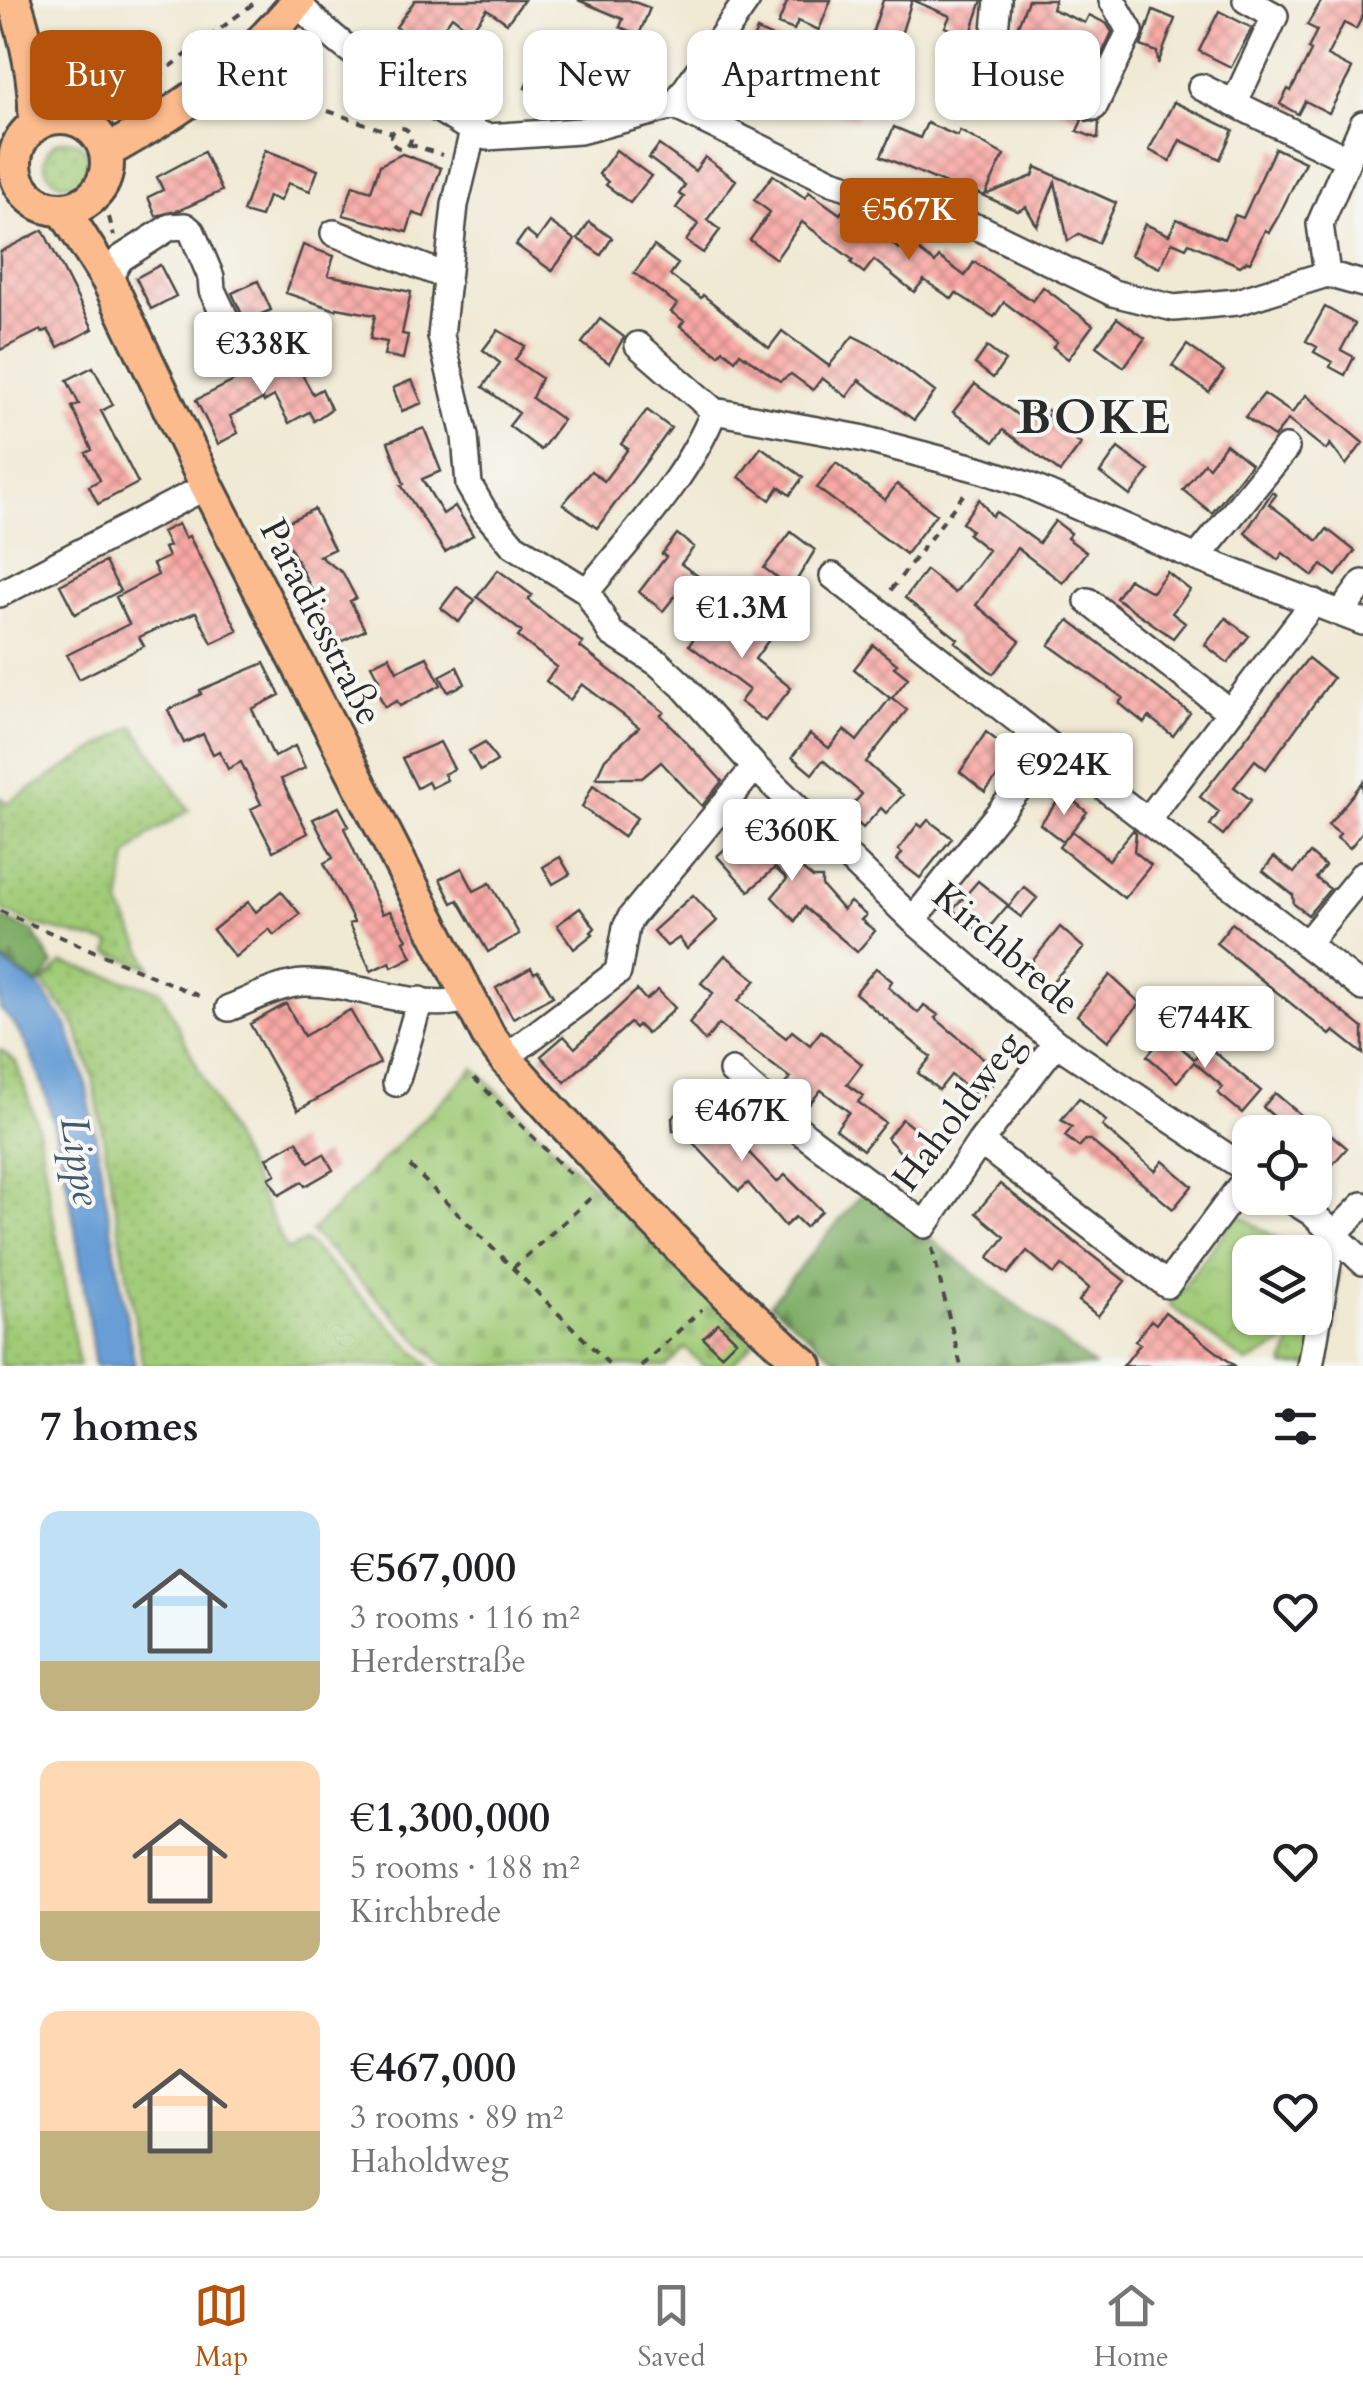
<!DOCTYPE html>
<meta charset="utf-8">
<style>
:root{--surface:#fff;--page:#f2f2f2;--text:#202124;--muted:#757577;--line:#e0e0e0;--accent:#b45309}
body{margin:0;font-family:Cardo,serif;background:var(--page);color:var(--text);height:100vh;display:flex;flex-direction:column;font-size:38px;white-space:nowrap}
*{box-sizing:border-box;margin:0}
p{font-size:32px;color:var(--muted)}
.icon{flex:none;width:55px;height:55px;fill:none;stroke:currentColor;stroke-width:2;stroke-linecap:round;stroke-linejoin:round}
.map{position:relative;height:1366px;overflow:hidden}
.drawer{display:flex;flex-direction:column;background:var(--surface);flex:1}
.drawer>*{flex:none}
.top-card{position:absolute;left:30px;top:30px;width:1305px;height:90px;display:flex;gap:20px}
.buttons{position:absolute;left:1232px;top:1115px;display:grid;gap:20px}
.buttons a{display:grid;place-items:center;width:100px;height:100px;border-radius:20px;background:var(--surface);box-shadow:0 2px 8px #0004;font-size:50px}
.price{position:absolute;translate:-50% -85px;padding:0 22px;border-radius:10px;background:#fff;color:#222;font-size:32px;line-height:65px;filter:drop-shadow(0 2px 5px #0008)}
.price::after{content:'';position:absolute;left:50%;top:60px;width:30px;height:22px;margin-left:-15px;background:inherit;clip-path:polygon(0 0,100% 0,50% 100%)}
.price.current{background:var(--accent);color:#fff}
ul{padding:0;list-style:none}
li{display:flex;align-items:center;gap:30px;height:250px;padding:0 40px}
li span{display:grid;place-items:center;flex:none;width:280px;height:200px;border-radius:20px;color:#555}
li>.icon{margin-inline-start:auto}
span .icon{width:120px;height:120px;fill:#fffc;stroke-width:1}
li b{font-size:42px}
h2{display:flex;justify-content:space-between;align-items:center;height:120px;padding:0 40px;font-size:42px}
.chip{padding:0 35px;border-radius:20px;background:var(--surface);box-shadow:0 2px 8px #0004;font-size:35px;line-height:90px}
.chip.current{background:var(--accent);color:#fff}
.tab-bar{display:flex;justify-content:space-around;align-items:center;height:140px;border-top:2px solid var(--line);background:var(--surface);font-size:28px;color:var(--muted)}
.tab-bar a{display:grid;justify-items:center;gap:5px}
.tab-bar .current{color:var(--accent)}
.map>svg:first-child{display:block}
.grass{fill:url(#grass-dots);stroke:#667b51;stroke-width:2.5}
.forest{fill:url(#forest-firs);stroke:#566d4a;stroke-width:2.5}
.cemetery{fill:url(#cemetery-stones);stroke:#667b51;stroke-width:2.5}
.park{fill:url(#park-crowns);stroke:#667b51;stroke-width:2.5}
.water{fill:#689ed5;stroke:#4a6480;stroke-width:2.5}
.building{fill:url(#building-cross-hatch)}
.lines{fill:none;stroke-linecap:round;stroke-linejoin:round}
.minor-casing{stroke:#494844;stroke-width:30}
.major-casing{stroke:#494844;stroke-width:38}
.path{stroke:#494844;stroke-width:4;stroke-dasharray:8 8;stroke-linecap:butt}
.minor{stroke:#fff;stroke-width:25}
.major{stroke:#fbbb8d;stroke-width:32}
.labels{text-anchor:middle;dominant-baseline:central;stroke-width:8;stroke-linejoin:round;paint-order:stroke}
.street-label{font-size:38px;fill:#2b2b2b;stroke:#f6f6f2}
.water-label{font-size:40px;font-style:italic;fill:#43596f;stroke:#f6f6f2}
.district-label{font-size:48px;font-weight:bold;letter-spacing:2.5px;fill:#2b2b2b;stroke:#f6f6f2}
</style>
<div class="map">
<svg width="1363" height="1366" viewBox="0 0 1363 1366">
<defs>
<pattern id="grass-dots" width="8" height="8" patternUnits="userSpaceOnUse" patternTransform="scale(2.5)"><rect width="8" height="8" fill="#a0cb77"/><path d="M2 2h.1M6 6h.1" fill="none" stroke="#8aae67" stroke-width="1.8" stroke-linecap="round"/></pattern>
<pattern id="forest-firs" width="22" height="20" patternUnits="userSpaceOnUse" patternTransform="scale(2.5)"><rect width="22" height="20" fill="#80af68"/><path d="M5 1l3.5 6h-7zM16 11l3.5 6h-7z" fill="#698f56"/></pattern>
<pattern id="cemetery-stones" width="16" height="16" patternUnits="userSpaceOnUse" patternTransform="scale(2.5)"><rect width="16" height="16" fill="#a0cb77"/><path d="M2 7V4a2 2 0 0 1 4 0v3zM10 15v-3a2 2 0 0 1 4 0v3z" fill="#8aae67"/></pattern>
<pattern id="park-crowns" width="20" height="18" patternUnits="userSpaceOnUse" patternTransform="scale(2.5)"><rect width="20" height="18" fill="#a0cb77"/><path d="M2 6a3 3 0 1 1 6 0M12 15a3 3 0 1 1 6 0" fill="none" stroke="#8aae67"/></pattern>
<pattern id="building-cross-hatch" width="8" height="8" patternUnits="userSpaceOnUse" patternTransform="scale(2.5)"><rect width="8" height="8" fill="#f9a9a5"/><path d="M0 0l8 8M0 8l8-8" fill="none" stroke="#ca8a87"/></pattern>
</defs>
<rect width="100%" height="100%" fill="#f6f6f2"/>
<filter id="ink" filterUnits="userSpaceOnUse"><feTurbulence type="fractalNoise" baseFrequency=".01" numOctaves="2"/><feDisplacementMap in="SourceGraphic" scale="20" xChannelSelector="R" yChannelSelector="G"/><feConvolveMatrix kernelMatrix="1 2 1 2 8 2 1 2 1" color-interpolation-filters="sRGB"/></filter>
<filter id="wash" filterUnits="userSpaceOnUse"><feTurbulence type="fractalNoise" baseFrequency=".0048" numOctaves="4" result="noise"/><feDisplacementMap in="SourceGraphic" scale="40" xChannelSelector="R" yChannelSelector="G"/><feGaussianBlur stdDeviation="2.25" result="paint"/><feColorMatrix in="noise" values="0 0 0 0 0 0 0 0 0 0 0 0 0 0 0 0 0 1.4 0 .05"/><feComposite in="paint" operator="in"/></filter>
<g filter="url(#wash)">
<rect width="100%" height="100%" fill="#f0e9d4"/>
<!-- grass -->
<path class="grass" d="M45 162a22 22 0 1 1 44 0a22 22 0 1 1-44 0Z
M134 726 189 810 149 835 127 856 120 905 151 968 108 953 111 944 36 925 0 910V797L7 803Z
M62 963 160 990 287 1250 306 1241 430 1366H143L93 1078 74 1022 43 983Z
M0 1049 16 1062 37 1123 79 1366H0Z
M1317 1256 1339 1273 1326 1366H1284L1299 1318H1315Z"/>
<!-- forest -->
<path class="forest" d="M0 917 34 932 53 965 39 985 0 958Z
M866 1189 1094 1366H844L770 1303Z"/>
<!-- cemetery -->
<path class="cemetery" d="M474 1068 753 1344 729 1366H704L685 1348 667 1366H444L311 1232Z"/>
<!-- park -->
<path class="park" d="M1238 1214 1298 1252H1250V1318H1291L1286 1343 1247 1363 1169 1305Z"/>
<!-- water -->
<path class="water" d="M0 960 40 987 67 1025 86 1082 135 1366H95C82 1283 61 1060 0 1009Z"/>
<g id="blocks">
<!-- building -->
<path class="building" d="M415 0H524L507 23 487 9 471 31 452 16 428 50 396 27Z
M578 0H629L650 8 639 35 620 27 623 19Z
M788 0H831L819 30 798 21 794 30 778 24Z
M883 0H982L970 36 978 39 980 49 991 57 1008 51 1028 0H1055L1052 9 1085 23 1089 15 1107 24 1112 32 1078 107 1086 121 1099 122 1098 139 1077 131 1082 120 1050 105 1063 46 1055 43 1031 96H1025L940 58 952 30 945 27 950 16 912 0 900 38 889 34 887 42 871 37Z
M1322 0H1363V15L1356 29 1344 23 1327 56 1352 69 1329 113 1305 101 1298 114 1280 104 1288 89 1291 91 1311 51 1308 49 1317 30 1307 25Z
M1153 10 1175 19 1158 64 1157 52 1141 46Z
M1219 11 1252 28 1231 67 1199 51Z
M757 30 779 40 774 51 777 60 763 90 755 93 752 100 745 96 743 101 728 94Z
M551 43 579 53 560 102 525 88 536 61 547 53Z
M487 52 501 62 487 82 473 71Z
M875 62 892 70 881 95 869 89 855 119 831 112 828 104 843 71 866 82Z
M1174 102 1233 130 1220 159 1180 140 1170 161 1149 150Z
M927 123 957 136 960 131 1004 155 985 195 1033 176 1036 167 1116 203 1098 243 1079 234 1068 241 1055 182 1037 226 1026 207 1018 211 973 191 971 195 881 156 894 127 920 138Z
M659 145 695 171 705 157 736 180 707 220 720 230 703 253 686 241 698 224 676 208 684 197 679 194 685 185 649 158Z
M1275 148 1305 162 1278 217 1269 232 1265 230 1250 262 1247 261 1240 266 1189 243 1186 248 1172 242 1160 268 1131 255 1145 224 1169 235 1177 219 1224 239 1235 215 1243 218Z
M265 150 318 170 310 191 288 183 280 201 268 196 261 217 243 212Z
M616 150 651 176 630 203 606 185 608 182 599 174Z
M204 152 222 191 180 210 156 216 148 197 163 190 157 177Z
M402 154 441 168 424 217 413 213 407 232 343 215 353 185 371 191 380 165Z
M773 175 805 198 809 192 840 214 845 208 899 249 905 240 935 263 939 257 965 276 974 262 1033 301 1043 287 1093 325 1068 359 1053 347 1057 342 1004 302 994 317 956 293 952 299 924 280 914 292 874 260 864 273 851 263 853 260 802 222 776 259 750 240 770 212 754 200Z
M550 222 575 240 552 271 516 245 526 231 537 240Z
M589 222 612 238 601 255 578 239Z
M43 230 93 329 58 347 48 330 42 333 41 330 0 350V252Z
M303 245 334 256 328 275 411 292 402 334 408 335 403 359 384 355 387 342 370 339 375 315 337 308 336 310 286 293Z
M654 246 678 264 670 275 701 298 703 295 769 348 782 331 829 366 853 336 879 349 935 392 914 420 859 380 847 397 822 378 813 390 791 374 780 381 740 353 735 360 723 350 719 355 680 326 684 321 671 312 677 304 634 273Z
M160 265 176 296 151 309 136 278Z
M258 281 271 310 245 321 232 293Z
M1325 307 1355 324 1341 350 1354 357 1345 375 1330 367 1332 362 1314 352 1317 347 1306 341Z
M1117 318 1145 338 1124 367 1096 346Z
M600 319 624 337 609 363 582 343Z
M498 330 525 346 515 360 541 378 532 398 563 420 541 450 509 426 519 413 483 387 500 363 483 350Z
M1187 345 1224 371 1209 392 1172 366Z
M987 347 1005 361 993 378 975 364Z
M290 353 313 394 322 389 331 409 314 421 309 412 289 423 274 396 264 402 263 399 230 416 238 433 218 444 196 400Z
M93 367 113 405 101 411 138 483 98 504 89 486 100 480 86 453 92 450 72 407 79 404 67 380Z
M412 380 422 403 402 411 393 388Z
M975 384 1023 419 1036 402 1050 412 1046 418 1081 444 1060 472 1003 430 994 442 953 412Z
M1264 394 1292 413 1306 395 1363 443 1346 465 1330 444 1326 450 1288 420 1274 437 1245 417Z
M647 410 671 428 597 528 563 504 591 471 604 481 628 449 621 444Z
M424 428 441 471 422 479 443 514 455 506 473 535 445 552 401 485 404 484 388 442Z
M1226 444 1251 464 1212 513 1183 490 1204 463 1209 467Z
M761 447 803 477 790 495 779 487 770 500 739 477Z
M1118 448 1149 471 1130 496 1100 473Z
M836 463 885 500 897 484 936 514 906 554 817 488Z
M1272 492 1276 495 1269 504 1318 541 1327 529 1355 551 1336 576 1322 565 1313 576 1283 553 1278 560 1245 533Z
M979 499 992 516 996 512 1039 543 1055 521 1071 533 1067 538 1086 552 1063 583 1017 548 976 605 1020 641 993 674 955 642 958 639 905 598 926 570 955 593 988 550 968 534 971 530 962 523Z
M314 509 334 549 319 556 343 573 356 598 350 601 365 630 332 646 317 616 324 613 279 526Z
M178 524 185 538 189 536 238 631 212 643 196 612 139 637 144 646 79 679 67 655 129 624 116 597 158 575 153 564 168 557 164 548 169 546 162 532Z
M791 532 815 550 792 588 764 568Z
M677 534 694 547 681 564 712 586 694 610 675 596 663 611 639 592 666 557 662 554Z
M105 562 120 591 75 614 60 585Z
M498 570 532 595 528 600 583 643 580 647 664 712 661 715 722 781 702 806 661 762 642 778H596L605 759 639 727 582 684 570 700 546 681 557 667 518 637 522 632 477 597Z
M1167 572 1190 590 1172 613 1185 623 1173 638 1116 598 1129 579 1152 592Z
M457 587 475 600 459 622 441 608Z
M715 609 751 635 759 624 773 634 755 659 791 688 765 721 740 702 749 690 689 645Z
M1226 618 1249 636 1228 663 1205 645Z
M1069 620 1190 713 1173 736 1149 717 1144 723 1119 703 1123 698 1049 645Z
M873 645 897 664 894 667 908 678 892 698 907 710 866 762 903 795 886 813 881 808 863 828 846 812 862 794 823 760 812 774 792 757 810 734 829 748 844 730 857 741 890 698 854 669Z
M389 656 397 671 427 657 441 685 400 706 397 701 385 707 373 683 379 680 371 665Z
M1308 658 1333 678 1266 769 1255 760 1234 787 1251 800 1223 835 1210 825 1219 812 1200 797Z
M264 663 280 695 252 709 274 757 295 746 305 768 281 779 308 833 273 851 251 809 261 804 241 762 228 769 219 751 213 754 203 734 184 743 168 710 201 694 200 690Z
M457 667 465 684 448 692 440 676Z
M986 732 1015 755 985 792 960 772Z
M440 742 454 769 444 774 447 780 431 788 428 782 417 788 402 758Z
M485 742 497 761 480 771 469 751Z
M1363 782V831L1350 848 1337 838 1340 834 1328 825Z
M593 785 637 818 623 837 582 807Z
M1064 793 1087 812 1063 842 1040 824Z
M339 807 349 826 344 828 382 914 390 911 407 939 404 941 412 957 392 967 390 962 371 971 349 924 354 922 324 863 333 858 313 819Z
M757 820 801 868 813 878H822V886L843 910 850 902 866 915 861 920 875 931 857 952 804 907 795 921 772 897 787 879 775 868 749 891 717 856Z
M928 820 952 838 920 878 897 860 902 853 898 850 918 824 922 827Z
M1133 830 1136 833 1134 851 1151 865 1124 898 1059 847 1072 831 1109 860Z
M1310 853 1325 866 1316 878 1330 889 1308 915 1294 904 1293 895 1263 871 1274 857 1294 873Z
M560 857 570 874 553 884 543 867Z
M462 868 474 891 490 883 519 934 488 952 458 900 452 903 440 879Z
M978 881 1008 905 987 930 978 931 953 910Z
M1024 887 1037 898 1021 917 1008 907Z
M281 891 300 914 274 935 269 929 235 957 213 930 248 902 256 912Z
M693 895 717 921 687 949 679 938 667 946 653 931Z
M580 908 595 928 591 932 593 934 574 949 557 925Z
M1232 923 1363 1028V1054L1334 1031 1330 1035 1216 943Z
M1060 927 1084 948 1046 988 1025 970Z
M725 955 756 980 738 1001 786 1038 792 1031 810 1045 821 1031 862 1064 847 1084 863 1096 858 1102 885 1123 863 1150 836 1129 849 1112 821 1090 807 1107 782 1088 790 1078 719 1024 705 1041 689 1023 713 993 701 983Z
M531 968 534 973 538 971 553 996 513 1018 496 988Z
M876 968 892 981 888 987 918 1013 924 1005 938 1015 935 1018 989 1063 985 1068 997 1078 981 1098 951 1075 939 1090 918 1073 931 1057 855 993Z
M1110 975 1140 1003 1108 1041 1077 1015Z
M637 990 646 1000 658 990 675 1008 647 1034 638 1025 635 1028 630 1023 565 1082 541 1056 564 1036 575 1048Z
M286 1004 304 1036 350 1010 380 1063 298 1110 250 1024Z
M1166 1034 1194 1059 1206 1045 1261 1091 1242 1113 1218 1093 1223 1087 1194 1062 1177 1082 1147 1056Z
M1275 1093 1315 1127V1121L1347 1148 1326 1172 1315 1162V1132H1270L1279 1121 1263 1107Z
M699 1095 720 1117 717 1119 777 1182 785 1175 822 1211 805 1227 795 1217 785 1226 748 1183 739 1191 681 1130 673 1131 672 1118Z
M1079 1098 1106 1121 1102 1126 1155 1171 1163 1161 1192 1186 1173 1209 1090 1140H1085L1079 1147 1065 1136 1072 1127 1061 1120Z
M902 1119 936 1146 917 1170 887 1138Z
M297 1141 309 1162 324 1154 333 1170 305 1186 302 1182 279 1195 269 1178 276 1174 267 1158Z
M1000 1184 1125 1281 1098 1316 1079 1301 1089 1288 1062 1265 1054 1274 1027 1251 1008 1274 988 1258 1005 1237 976 1213Z
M1165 1312 1235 1366H1123L1140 1344 1135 1341 1151 1320 1156 1324Z
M718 1323 736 1340 721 1355 703 1338Z"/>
</g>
</g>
<g filter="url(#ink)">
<use href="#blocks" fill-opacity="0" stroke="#494844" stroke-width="2.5"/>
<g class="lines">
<!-- minor casing -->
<g class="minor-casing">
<path id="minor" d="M297 2C345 56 413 92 473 131L487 137 580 131 674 106 832 182 982 229 1113 293 1174 308 1237 302 1327 274 1363 284
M994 41 998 0
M1201 87 1347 159
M1234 104 1275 16 1246 0
M674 106 747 0
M1094 107 1130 31 1112 0
M473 131 455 205 441 336 465 436 469 485 484 511 512 544 587 591 611 633 658 663 683 686 755 767 913 920 1056 1043 1250 1172
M334 233 446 276
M1327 274 1320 224 1363 124
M108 280 120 259 170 227 185 226 192 232 211 277 212 290 241 351
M638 345 714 411
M1197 558 1286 448
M833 576 1052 747
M587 591C632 535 687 479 714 411L860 438 982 470 1027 485 1197 558 1363 622
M0 594 207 486
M1088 601 1230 712
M1341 613 1363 583
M1147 821 1314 602
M913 920 1052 747 1363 988
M1306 944 1363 874
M229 1008C253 999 279 984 304 983 351 981 429 1015 468 998
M505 1058 618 972 626 927 631 917 755 767
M732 1071 805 1135 925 1225 980 1142 1056 1043
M396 1083 420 1000
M980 1142 1167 1285 1250 1173
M1288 1198 1312 1213 1363 1262
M1310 1366 1333 1235 1363 1205"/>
</g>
<!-- major casing -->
<g class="major-casing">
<path id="major" d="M14 0C27 40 37 83 35 125
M15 163a46 46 0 1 1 92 0a46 46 0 1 1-92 0Z
M106 152C183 109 242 69 299 0
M63 209 108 280 207 486 488 1035 505 1058C601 1165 697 1272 806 1366"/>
</g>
<!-- path -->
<path class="path" d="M61 95C77 91 83 104 96 111L119 106 258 0
M328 111 392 133
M391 138a10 10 0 1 1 20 0a10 10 0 1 1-20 0Z
M409 144 442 155
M0 174 13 139
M109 217 114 236
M891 590 967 490
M0 911 206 999
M474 1078 571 1175
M410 1166 611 1366
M932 1248 961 1366
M513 1268 595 1194
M641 1366 702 1309"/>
<!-- minor -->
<use href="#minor" class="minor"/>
<!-- major -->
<use href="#major" class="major"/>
</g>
</g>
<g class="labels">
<!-- street labels -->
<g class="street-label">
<text transform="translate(321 622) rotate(63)">Paradiesstraße</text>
<text transform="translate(1006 949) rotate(41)">Kirchbrede</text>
<text transform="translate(958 1111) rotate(-53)">Haholdweg</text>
</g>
<!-- water labels -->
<g class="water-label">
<text transform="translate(80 1161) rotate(81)">Lippe</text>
</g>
<!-- district labels -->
<g class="district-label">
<text x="1095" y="417">BOKE</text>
</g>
</g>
</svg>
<div class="buttons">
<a><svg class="icon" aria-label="locate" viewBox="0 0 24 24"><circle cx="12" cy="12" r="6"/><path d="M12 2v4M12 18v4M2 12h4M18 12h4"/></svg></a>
<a><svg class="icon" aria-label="layers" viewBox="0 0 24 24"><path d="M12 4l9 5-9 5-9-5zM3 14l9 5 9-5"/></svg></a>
</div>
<b class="price current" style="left:909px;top:263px">€567K</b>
<b class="price" style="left:263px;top:397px">€338K</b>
<b class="price" style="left:742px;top:661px">€1.3M</b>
<b class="price" style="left:1064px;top:818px">€924K</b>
<b class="price" style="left:792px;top:884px">€360K</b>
<b class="price" style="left:1205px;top:1071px">€744K</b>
<b class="price" style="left:742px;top:1164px">€467K</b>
<div class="top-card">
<a class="chip current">Buy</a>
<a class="chip">Rent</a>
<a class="chip">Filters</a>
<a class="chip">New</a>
<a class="chip">Apartment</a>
<a class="chip">House</a>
</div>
</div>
<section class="drawer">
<h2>7 homes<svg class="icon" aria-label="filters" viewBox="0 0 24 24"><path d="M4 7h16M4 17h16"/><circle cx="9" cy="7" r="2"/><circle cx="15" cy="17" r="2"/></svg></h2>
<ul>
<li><span style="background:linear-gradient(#bfe0f5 75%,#c2b280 0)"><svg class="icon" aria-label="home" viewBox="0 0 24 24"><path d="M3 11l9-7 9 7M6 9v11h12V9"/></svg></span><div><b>€567,000</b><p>3 rooms · 116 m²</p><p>Herderstraße</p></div><svg class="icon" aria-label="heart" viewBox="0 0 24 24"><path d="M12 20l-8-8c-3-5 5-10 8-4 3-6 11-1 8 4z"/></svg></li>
<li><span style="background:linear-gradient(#ffd9b3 75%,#c2b280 0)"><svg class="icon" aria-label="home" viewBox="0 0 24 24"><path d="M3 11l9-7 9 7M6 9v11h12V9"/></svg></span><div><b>€1,300,000</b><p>5 rooms · 188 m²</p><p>Kirchbrede</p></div><svg class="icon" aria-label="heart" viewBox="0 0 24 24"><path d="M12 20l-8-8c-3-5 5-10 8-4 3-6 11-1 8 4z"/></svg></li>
<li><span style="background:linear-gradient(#ffd9b3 60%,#c2b280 0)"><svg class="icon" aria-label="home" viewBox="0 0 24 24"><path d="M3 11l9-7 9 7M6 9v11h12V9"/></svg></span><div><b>€467,000</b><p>3 rooms · 89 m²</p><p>Haholdweg</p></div><svg class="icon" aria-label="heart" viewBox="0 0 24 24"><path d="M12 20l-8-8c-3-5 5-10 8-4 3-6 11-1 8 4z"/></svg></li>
</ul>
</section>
<nav class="tab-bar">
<a class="current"><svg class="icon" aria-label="map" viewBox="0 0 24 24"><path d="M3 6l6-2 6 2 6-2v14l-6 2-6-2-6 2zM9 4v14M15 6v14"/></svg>Map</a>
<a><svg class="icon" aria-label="saved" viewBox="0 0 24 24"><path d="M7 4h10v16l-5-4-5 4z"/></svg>Saved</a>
<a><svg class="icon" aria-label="home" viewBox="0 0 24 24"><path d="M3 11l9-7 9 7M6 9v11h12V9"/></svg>Home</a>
</nav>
